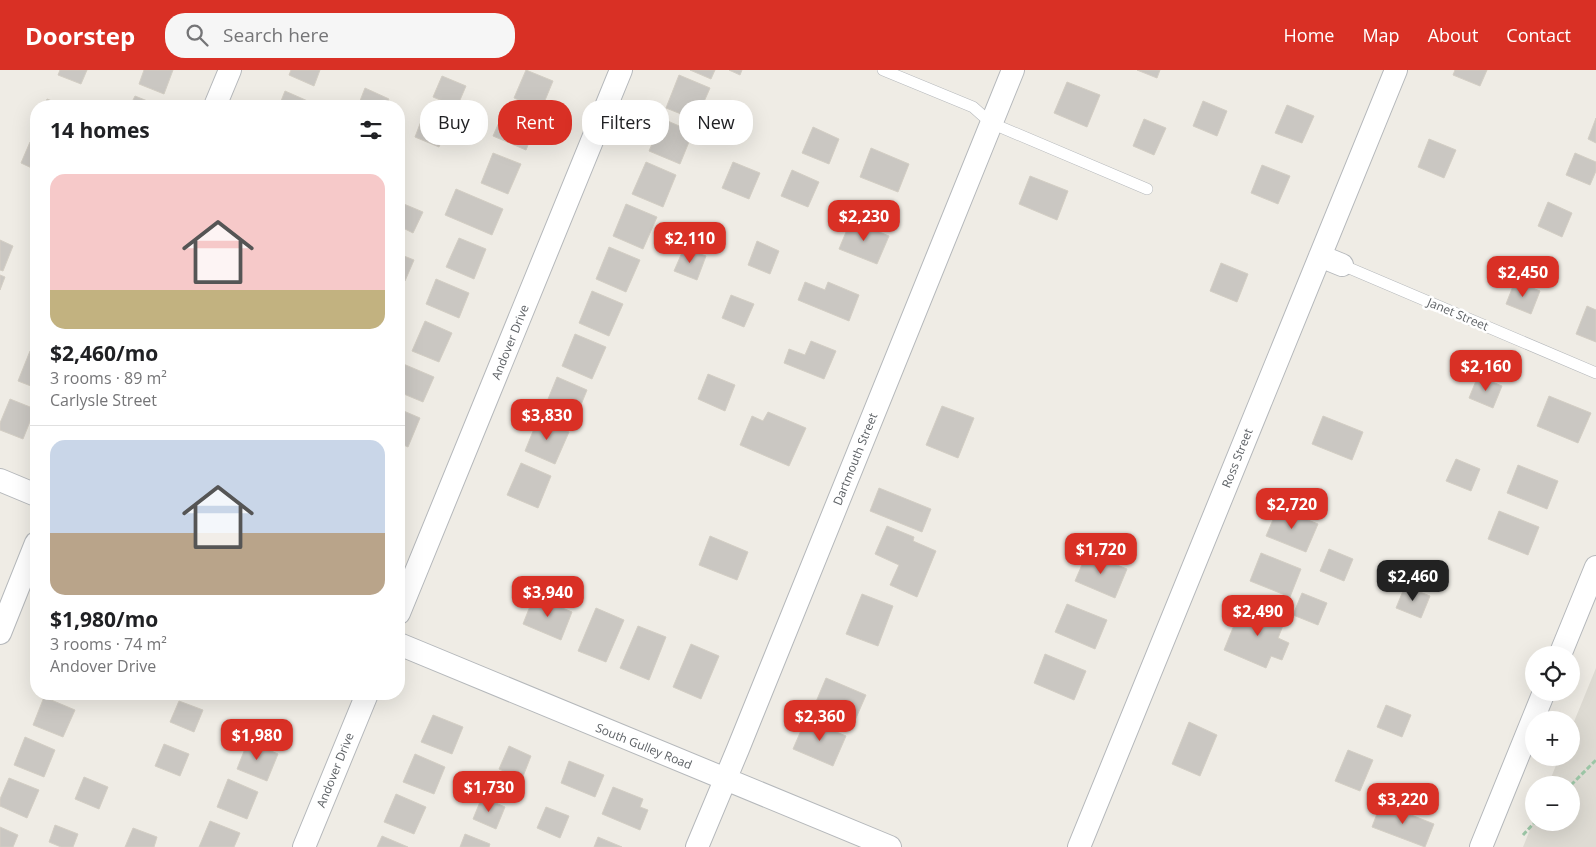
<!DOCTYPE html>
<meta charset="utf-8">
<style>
:root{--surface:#fff;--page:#f6f6f6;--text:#202124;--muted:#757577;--line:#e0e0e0;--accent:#d93025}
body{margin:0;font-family:"Open Sans",sans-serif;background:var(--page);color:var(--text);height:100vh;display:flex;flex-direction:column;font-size:19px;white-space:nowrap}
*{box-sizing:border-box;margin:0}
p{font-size:16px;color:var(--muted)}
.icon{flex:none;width:28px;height:28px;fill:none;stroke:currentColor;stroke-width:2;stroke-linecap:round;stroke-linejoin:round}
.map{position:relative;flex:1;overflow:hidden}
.side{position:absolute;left:30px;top:30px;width:375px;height:600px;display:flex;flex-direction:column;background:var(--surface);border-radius:20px;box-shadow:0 5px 20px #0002}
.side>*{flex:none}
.banner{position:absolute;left:420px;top:30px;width:475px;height:45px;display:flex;gap:10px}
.buttons{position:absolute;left:1525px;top:576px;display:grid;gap:10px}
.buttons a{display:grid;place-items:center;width:55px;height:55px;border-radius:50%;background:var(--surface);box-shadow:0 5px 20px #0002;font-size:25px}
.price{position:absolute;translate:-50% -42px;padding:0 11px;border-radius:10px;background:var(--accent);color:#fff;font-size:16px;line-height:32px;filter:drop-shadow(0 1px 2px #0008)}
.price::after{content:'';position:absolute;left:50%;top:30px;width:15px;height:11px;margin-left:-8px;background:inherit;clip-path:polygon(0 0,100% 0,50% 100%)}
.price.on{background:#222;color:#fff}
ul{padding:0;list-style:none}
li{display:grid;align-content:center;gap:10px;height:265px;padding:0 20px}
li+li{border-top:1px solid var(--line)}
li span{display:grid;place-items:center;height:155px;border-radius:15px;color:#555}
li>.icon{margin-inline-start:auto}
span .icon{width:90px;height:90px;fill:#fffc;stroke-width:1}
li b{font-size:21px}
h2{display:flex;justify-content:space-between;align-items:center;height:60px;padding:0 20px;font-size:21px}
.chip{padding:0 18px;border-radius:20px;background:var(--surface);box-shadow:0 5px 20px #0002;font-size:18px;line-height:45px}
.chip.on{background:var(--accent);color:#fff}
header{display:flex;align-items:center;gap:30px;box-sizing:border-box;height:70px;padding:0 25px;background:var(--accent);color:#fff}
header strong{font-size:24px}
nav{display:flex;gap:28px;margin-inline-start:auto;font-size:18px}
.search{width:350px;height:45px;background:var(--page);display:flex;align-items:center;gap:12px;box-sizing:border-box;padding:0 18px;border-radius:20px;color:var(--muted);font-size:19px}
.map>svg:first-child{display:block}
.education{fill:#dedbd3}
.building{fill:#cac7c2;stroke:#d3cec4}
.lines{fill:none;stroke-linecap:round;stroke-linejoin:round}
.lane-casing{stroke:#b5b8bb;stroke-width:12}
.street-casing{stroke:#b5b8bb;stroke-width:24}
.path{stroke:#9cc6a6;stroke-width:3;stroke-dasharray:5 2.5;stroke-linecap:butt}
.lane{stroke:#fff;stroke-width:11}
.street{stroke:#fff;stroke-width:22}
.labels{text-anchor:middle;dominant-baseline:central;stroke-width:5;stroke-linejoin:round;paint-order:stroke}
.street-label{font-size:12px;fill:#5d6165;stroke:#fff}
</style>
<header>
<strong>Doorstep</strong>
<div class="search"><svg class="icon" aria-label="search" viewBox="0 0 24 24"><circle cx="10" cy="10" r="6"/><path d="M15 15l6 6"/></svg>Search here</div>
<nav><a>Home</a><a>Map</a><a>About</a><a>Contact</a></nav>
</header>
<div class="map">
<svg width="1596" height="777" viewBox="0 0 1596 777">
<rect width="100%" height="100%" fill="#efece5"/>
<!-- education -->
<path class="education" d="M1596 598V777H1523L1534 750V752H1571V715H1548L1559 688H1571V659Z"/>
<!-- building -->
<path class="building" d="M60 0H87L81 14 58 5Z
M144 0H173L164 24 139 14Z
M291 0H320L314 16 289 5Z
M526 0 553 11 541 40 514 28Z
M690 0H715L711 9Z
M729 0H742L740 5Z
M1137 0H1160L1157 8Z
M1455 0H1487L1480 16 1453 5Z
M679 5 710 18 696 50 666 38Z
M442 6 466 16 457 37 433 27Z
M1067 12 1100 25 1087 57 1054 43Z
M365 18 389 29 386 36H358Z
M285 21 310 32 308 36H279Z
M135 26 160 36H130Z
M47 29 65 36H44Z
M1203 31 1227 41 1217 66 1193 56Z
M1287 35 1314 46 1302 73 1275 63Z
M504 41 536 55 526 80 493 66Z
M423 46 447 57 439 77 415 67Z
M1596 48V73L1588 69Z
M663 49 693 62 680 94 649 81Z
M1144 49 1166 58 1154 85 1133 76Z
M813 57 839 69 829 94 802 83Z
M1429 69 1456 80 1444 108 1418 97Z
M30 72 36 75V100L21 93Z
M871 78 909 94 898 122 860 107Z
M493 83 521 94 508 124 481 113Z
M1575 83 1596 92V101L1590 115 1566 105Z
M646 92 676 105 663 137 632 124Z
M733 92 760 103 749 129 722 118Z
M1262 95 1290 106 1278 134 1251 123Z
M792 100 819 112 808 137 781 126Z
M1030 106 1068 121 1057 150 1019 134Z
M456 119 503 139 492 165 445 145Z
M399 132 423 142 413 163 399 156Z
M1548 132 1572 143 1562 167 1538 156Z
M626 134 657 147 643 179 613 166Z
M851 150 889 166 877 194 839 179Z
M459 168 486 179 474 209 446 197Z
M0 170 13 176 3 201 0 200Z
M757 171 779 181 770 204 748 195Z
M609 177 640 190 626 222 596 209Z
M684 178 706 186 697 210 674 201Z
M399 184 414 190 405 211 399 209Z
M1221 193 1248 204 1237 232 1210 221Z
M0 205 5 207 0 220Z
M436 209 469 223 459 248 426 234Z
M1515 211 1540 221 1531 244 1506 234Z
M805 212 825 220 828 212 859 225 849 251 798 230Z
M592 221 623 234 609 266 579 253Z
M731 225 754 234 744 257 722 248Z
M1587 236 1596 240V272L1576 264Z
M425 251 452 263 439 292 412 281Z
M575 264 606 277 592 309 562 296Z
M811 271 836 281 824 309 784 293 789 279 805 285Z
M30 281 36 284V318L18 311Z
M401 293 434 307 423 332 399 322V298Z
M708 304 735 315 725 341 698 329Z
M1478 306 1502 316 1493 338 1469 328Z
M557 307 587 320 574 352 544 339Z
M1549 326 1591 343 1578 373 1537 356Z
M10 329 35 339 23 369 0 360V353Z
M942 336 974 348 958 388 926 375Z
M399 339 420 348 408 377 399 373Z
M768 342 806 358 789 396 740 375 752 346 763 351Z
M1323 346 1363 362 1352 390 1312 374Z
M538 349 569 362 555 394 525 381Z
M399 388 404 390 399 402Z
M1456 389 1480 399 1471 421 1446 411Z
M521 393 551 406 538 438 507 425Z
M1518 395 1558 411 1547 439 1507 423Z
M879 418 931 439 922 462 870 441Z
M1278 438 1318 454 1306 482 1266 466Z
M1499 441 1539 457 1528 485 1488 469Z
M887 456 914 467 913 471 936 481 917 527 890 515 899 495 875 484Z
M710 466 748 482 737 510 699 495Z
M1329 479 1353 489 1344 511 1320 501Z
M1087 483 1127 499 1115 528 1075 511Z
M1261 483 1301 499 1290 527 1250 511Z
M1405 516 1430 526 1421 548 1396 538Z
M1302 523 1327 533 1318 555 1293 545Z
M862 524 893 536 878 576 846 564Z
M534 526 572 542 561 570 523 554Z
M1067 534 1107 550 1095 579 1055 562Z
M1251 534 1286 548 1278 568 1289 573 1282 590 1271 586 1266 598 1224 580 1239 543 1246 546Z
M596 538 624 550 606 592 578 581Z
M638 556 666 567 649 610 620 598Z
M691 574 719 586 701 629 673 617Z
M1045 584 1086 601 1074 630 1034 613Z
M826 608 866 625 853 655 813 639Z
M44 627 75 640 63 667 33 655Z
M179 631 203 640 194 662 170 652Z
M1386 635 1411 645 1402 667 1377 657Z
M433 645 463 657 452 684 421 672Z
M806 649 846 666 833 696 793 679Z
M1189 652 1217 665 1200 706 1172 694Z
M25 667 55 680 44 707 14 695Z
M248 671 278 684 267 711 237 699Z
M164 674 189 684 180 706 155 696Z
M509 676 531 686 522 709 499 699Z
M1348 680 1373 690 1360 721 1335 711Z
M415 684 445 697 434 724 403 712Z
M569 691 604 705 595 727 561 713Z
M84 707 108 717 99 739 75 729Z
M9 708 39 720 27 748 0 736V729Z
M228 709 258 722 247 749 217 737Z
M613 717 643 729 640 737 648 740 640 760 602 744Z
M396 724 426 737 414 764 384 752Z
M482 727 505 737 496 759 473 749Z
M1381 733 1434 754 1425 777 1372 757Z
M546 737 569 746 560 768 537 758Z
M210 751 240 763 234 777H199Z
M55 755 78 764 73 777H61L49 772Z
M0 757 18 765 13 777H0Z
M133 758 157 767 154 777H125Z
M465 764 490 774 489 777H460Z
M382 766 408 777H377Z
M598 767 622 777H594Z"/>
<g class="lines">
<!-- lane casing -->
<g class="lane-casing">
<path id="lane" d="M883 0 973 37 991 53 1147 119
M1342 195 1596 303"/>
</g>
<!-- street casing -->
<g class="street-casing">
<path id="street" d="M215 36 230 0
M1320 186 1342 195
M0 410 36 425
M399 543 621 0
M0 563 36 473
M399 574 890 777
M1560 585 1596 497
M304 777 367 624
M697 777 738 679 1013 0
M1079 777 1396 0
M1481 777 1544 622"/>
</g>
<!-- path -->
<path class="path" d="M1571 715 1596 690
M1523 765 1535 752"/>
<!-- lane -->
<use href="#lane" class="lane"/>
<!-- street -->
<use href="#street" class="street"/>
</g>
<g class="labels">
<!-- street labels -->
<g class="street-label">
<text transform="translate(1458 244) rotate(23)">Janet Street</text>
<text transform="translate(510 272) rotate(-68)">Andover Drive</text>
<text transform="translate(1237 388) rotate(-68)">Ross Street</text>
<text transform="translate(855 389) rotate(-68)">Dartmouth Street</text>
<text transform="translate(644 676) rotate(22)">South Gulley Road</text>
<text transform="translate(335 700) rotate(-68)">Andover Drive</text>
</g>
</g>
</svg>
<div class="buttons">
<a><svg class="icon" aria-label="locate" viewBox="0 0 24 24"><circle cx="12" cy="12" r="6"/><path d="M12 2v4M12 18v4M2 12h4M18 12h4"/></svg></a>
<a>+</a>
<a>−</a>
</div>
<b class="price" style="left:864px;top:172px">$2,230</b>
<b class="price" style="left:690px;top:194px">$2,110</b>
<b class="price" style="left:1523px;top:228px">$2,450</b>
<b class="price" style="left:1486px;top:322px">$2,160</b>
<b class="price" style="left:547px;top:371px">$3,830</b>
<b class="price" style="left:1292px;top:460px">$2,720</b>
<b class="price" style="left:1101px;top:505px">$1,720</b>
<b class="price on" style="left:1413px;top:532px">$2,460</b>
<b class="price" style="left:548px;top:548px">$3,940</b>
<b class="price" style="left:1258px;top:567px">$2,490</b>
<b class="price" style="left:820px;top:672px">$2,360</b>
<b class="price" style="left:257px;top:691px">$1,980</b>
<b class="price" style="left:489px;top:743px">$1,730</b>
<b class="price" style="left:1403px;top:755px">$3,220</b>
<div class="banner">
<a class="chip">Buy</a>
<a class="chip on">Rent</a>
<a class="chip">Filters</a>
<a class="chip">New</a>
</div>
<section class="side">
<h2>14 homes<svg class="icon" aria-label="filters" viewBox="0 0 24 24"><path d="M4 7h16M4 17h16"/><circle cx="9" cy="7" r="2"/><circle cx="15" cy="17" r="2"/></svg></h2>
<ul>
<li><span style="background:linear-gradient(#f6c9c9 75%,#c2b280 0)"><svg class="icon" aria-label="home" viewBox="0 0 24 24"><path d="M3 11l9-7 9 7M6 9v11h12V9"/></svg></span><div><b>$2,460/mo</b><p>3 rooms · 89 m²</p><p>Carlysle Street</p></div></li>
<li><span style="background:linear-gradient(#c9d6e8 60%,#b9a48a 0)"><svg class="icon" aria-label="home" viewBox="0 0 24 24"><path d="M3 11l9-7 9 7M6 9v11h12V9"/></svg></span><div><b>$1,980/mo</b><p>3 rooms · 74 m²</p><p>Andover Drive</p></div></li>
</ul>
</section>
</div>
